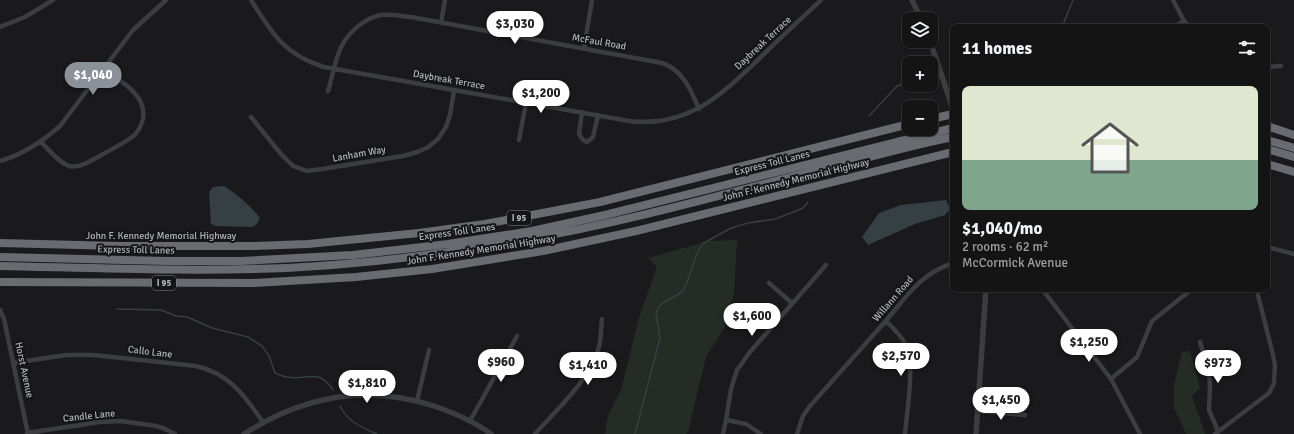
<!DOCTYPE html>
<meta charset="utf-8">
<style>
:root{--surface:#141415;--page:#1d1d1e;--text:#f1f3f6;--muted:#9d9ea0;--line:#333334;--accent:#8c9099}
body{margin:0;font-family:Signika,sans-serif;background:var(--page);color:var(--text);height:100vh;display:flex;flex-direction:column;font-size:15px;white-space:nowrap}
*{box-sizing:border-box;margin:0}
p{font-size:13px;color:var(--muted)}
.icon{flex:none;width:22px;height:22px;fill:none;stroke:currentColor;stroke-width:2;stroke-linecap:round;stroke-linejoin:round}
.map{position:relative;flex:1;overflow:hidden}
.side{position:absolute;left:950px;top:24px;width:320px;height:268px;display:flex;flex-direction:column;background:var(--surface);border-radius:8px;box-shadow:0 1px 3px #0004,0 0 0 1px var(--line)}
.side>*{flex:none}
.fabs{position:absolute;left:902px;top:12px;display:grid;gap:8px}
.fabs a{display:grid;place-items:center;width:36px;height:36px;border-radius:8px;background:var(--surface);box-shadow:0 1px 3px #0004,0 0 0 1px var(--line);font-size:20px}
.price{position:absolute;translate:-50% -34px;padding:0 9px;border-radius:14px;background:#fff;color:#222;font-size:13px;line-height:26px;filter:drop-shadow(0 1px 2px #0008)}
.price::after{content:'';position:absolute;left:50%;top:24px;width:12px;height:9px;margin-left:-6px;background:inherit;clip-path:polygon(0 0,100% 0,50% 100%)}
.price.on{background:var(--accent);color:#fff}
ul{padding:0;list-style:none}
li{display:grid;align-content:center;gap:8px;height:212px;padding:0 12px}
li+li{border-top:1px solid var(--line)}
li span{display:grid;place-items:center;height:124px;border-radius:8px;color:#555}
li>.icon{margin-inline-start:auto}
span .icon{width:72px;height:72px;fill:#fffc;stroke-width:1}
li b{font-size:17px}
h2{display:flex;justify-content:space-between;align-items:center;height:48px;padding:0 12px;font-size:17px}
.map>svg:first-child{display:block}
.green{fill:#252c25}
.water{fill:#353f44}
.lines{fill:none;stroke-linecap:round;stroke-linejoin:round}
.stream{stroke:#353f44;stroke-width:1.5}
.minor{stroke:#3c3d41;stroke-width:4.5}
.tertiary{stroke:#3c3d41;stroke-width:5.5}
.motorway{stroke:#686c71;stroke-width:8}
.labels{text-anchor:middle;dominant-baseline:central;stroke-width:4;stroke-linejoin:round;paint-order:stroke}
.shield{fill:#151517;stroke:#808489;stroke-width:1}
.shield-label{font-size:9px;font-weight:bold;fill:#aeb4ba}
.street-label{font-size:10px;fill:#aeb4ba;stroke:#151517}
</style>
<div class="map">
<svg width="1294" height="434" viewBox="0 0 1294 434">
<rect width="100%" height="100%" fill="#1a1a1c"/>
<!-- green -->
<path class="green" d="M737 240 734 293 725 327 706 357 688 432 686 434H605L608 415 621 390 639 317 657 267 648 258 709 241Z
M1190 351 1200 388 1192 396 1205 434H1186L1174 408V385L1182 352Z"/>
<!-- water -->
<path class="water" d="M224 186C238 195 250 205 260 218L257 224 252 227 216 226 211 224 209 192 213 187Z
M946 200 950 209 945 215 915 224 868 245 862 237 879 213 901 205Z"/>
<g class="lines">
<!-- stream -->
<path class="stream" d="M1062 27 1073 0
M951 50 953 48
M869 116 896 87 909 80
M117 309 161 310 176 316 187 317 212 328 248 337 262 346 269 356 275 373C279 374 283 377 287 377 307 381 318 367 333 390
M340 406C348 422 361 427 377 434
M635 434 660 338 656 313 660 305 682 292 686 285 696 256 702 244 731 228 748 223 775 219 796 211 803 208 808 202"/>
<!-- minor -->
<path class="minor" d="M251 0C272 33 284 55 324 67 426 85 527 103 629 121 690 128 723 93 763 55 782 36 802 18 821 0
M1173 0 1184 21 1189 27
M441 23 445 0
M0 27 25 17 53 0
M1174 27 1184 21
M584 48 592 0
M1267 67 1281 66
M328 91C336 64 336 42 361 24 366 20 373 17 380 15 390 14 401 16 411 17L662 63C683 70 691 90 699 109
M582 112 579 134 583 140 587 142 593 137 598 115
M251 117 281 154 293 166 307 171 322 169 403 156 417 152 427 148 438 139 446 127 450 115 454 91
M519 140 526 103
M41 142C49 150 58 162 69 166 81 169 95 158 105 153 114 148 124 143 132 137 138 133 141 126 143 119 147 94 120 81 103 69
M0 161C24 154 42 142 60 126L133 30 166 0
M1267 247 1294 254
M769 283 792 303
M1042 289 1111 379 1140 434
M0 310 4 319 28 434
M886 321C893 328 901 335 906 345 915 364 907 411 905 434
M1200 342 1209 371 1210 387 1209 410 1218 431
M13 363 66 355H94L196 366C230 374 244 395 263 422
M1111 379 1137 357 1152 321 1192 289
M417 401 429 350
M977 411 1025 415
M726 420 746 424 761 434
M470 421 517 336
M27 433 100 422 121 421 156 426 163 428 175 434
M535 434C556 410 591 379 599 347 601 338 601 328 602 319
M723 434 726 420 731 389 737 370 750 352 826 265
M797 434 803 416 810 406C834 379 859 351 883 324 906 298 918 275 953 263
M1215 434 1269 393 1274 383 1275 365 1273 355 1258 295"/>
<!-- tertiary -->
<path class="tertiary" d="M912 0 921 19
M930 41 953 109
M244 434C303 396 367 384 434 406 454 413 474 421 491 434
M976 434 986 289"/>
<!-- motorway -->
<path class="motorway" d="M931 119 953 114
M1267 126 1294 135
M1267 140 1294 148
M1267 149 1294 157
M1267 164 1294 172
M0 243 119 246H253L308 244 419 233 485 224 600 202 909 124
M0 257 167 261H241L353 255 448 244 532 231 605 215 953 128
M0 266C95 268 191 272 287 268 366 264 445 254 523 240 627 222 728 193 830 167 871 157 912 145 953 137
M0 282 253 283 356 277 432 269 543 251 636 231 953 152"/>
</g>
<g class="labels">
<!-- shield labels -->
<g class="shield">
<rect x="507" y="211" width="24" height="14" rx="3"/>
<rect x="152" y="276" width="24" height="14" rx="3"/>
</g>
<g class="shield-label">
<text x="519" y="218">I 95</text>
<text x="164" y="283">I 95</text>
</g>
<!-- street labels -->
<g class="street-label">
<text transform="translate(599 42) rotate(10)">McFaul Road</text>
<text transform="translate(763 43) rotate(-43)">Daybreak Terrace</text>
<text transform="translate(449 80) rotate(10)">Daybreak Terrace</text>
<text transform="translate(359 154) rotate(-10)">Lanham Way</text>
<text transform="translate(772 163) rotate(-14)">Express Toll Lanes</text>
<text transform="translate(796 180) rotate(-14)">John F. Kennedy Memorial Highway</text>
<text transform="translate(457 232) rotate(-8)">Express Toll Lanes</text>
<text x="161" y="236">John F. Kennedy Memorial Highway</text>
<text transform="translate(136 250) rotate(1)">Express Toll Lanes</text>
<text transform="translate(481 250) rotate(-9)">John F. Kennedy Memorial Highway</text>
<text transform="translate(893 299) rotate(-49)">Willann Road</text>
<text transform="translate(150 352) rotate(7)">Callo Lane</text>
<text transform="translate(24 370) rotate(78)">Horst Avenue</text>
<text transform="translate(89 416) rotate(-6)">Candle Lane</text>
</g>
</g>
</svg>
<div class="fabs">
<a><svg class="icon" aria-label="layers" viewBox="0 0 24 24"><path d="M12 4l9 5-9 5-9-5zM3 14l9 5 9-5"/></svg></a>
<a>+</a>
<a>−</a>
</div>
<b class="price" style="left:515px;top:45px">$3,030</b>
<b class="price on" style="left:93px;top:96px">$1,040</b>
<b class="price" style="left:541px;top:114px">$1,200</b>
<b class="price" style="left:752px;top:337px">$1,600</b>
<b class="price" style="left:1089px;top:363px">$1,250</b>
<b class="price" style="left:901px;top:377px">$2,570</b>
<b class="price" style="left:501px;top:383px">$960</b>
<b class="price" style="left:1218px;top:384px">$973</b>
<b class="price" style="left:588px;top:386px">$1,410</b>
<b class="price" style="left:367px;top:404px">$1,810</b>
<b class="price" style="left:1001px;top:421px">$1,450</b>
<section class="side">
<h2>11 homes<svg class="icon" aria-label="filters" viewBox="0 0 24 24"><path d="M4 7h16M4 17h16"/><circle cx="9" cy="7" r="2"/><circle cx="15" cy="17" r="2"/></svg></h2>
<ul>
<li><span style="background:linear-gradient(#dfe7d0 60%,#7fa58c 0)"><svg class="icon" aria-label="home" viewBox="0 0 24 24"><path d="M3 11l9-7 9 7M6 9v11h12V9"/></svg></span><div><b>$1,040/mo</b><p>2 rooms · 62 m²</p><p>McCormick Avenue</p></div></li>
</ul>
</section>
</div>
